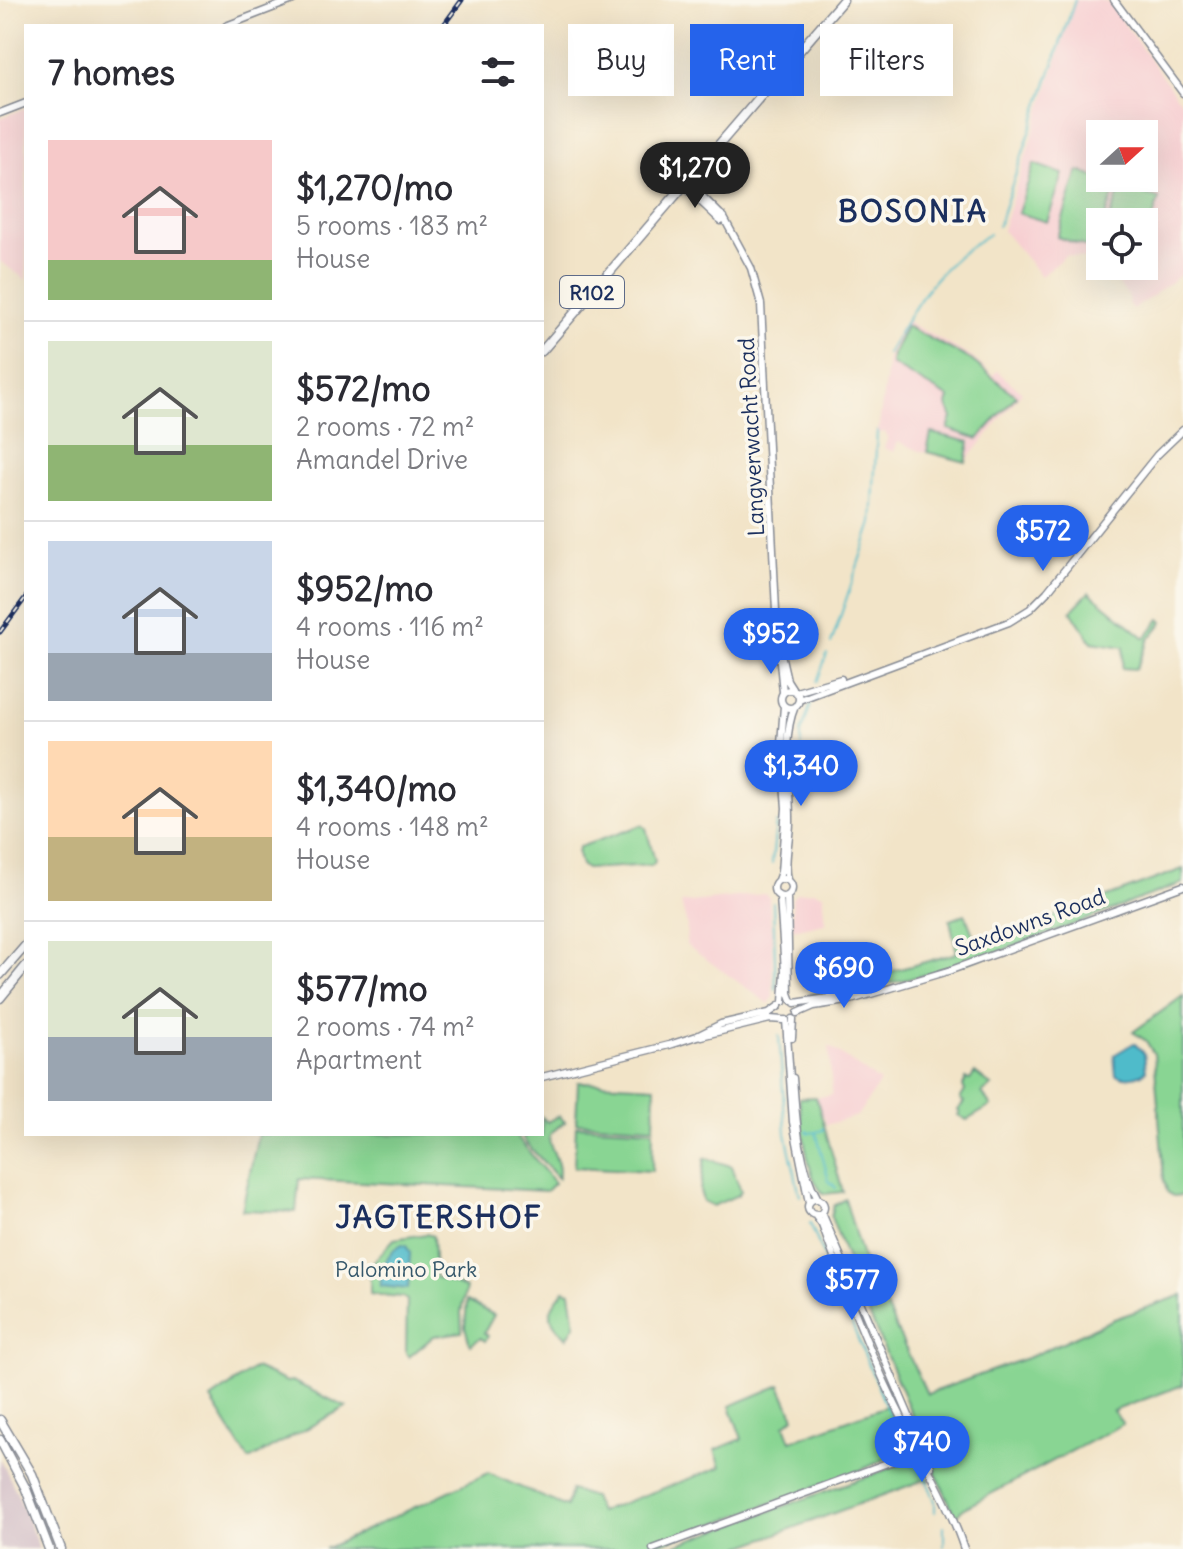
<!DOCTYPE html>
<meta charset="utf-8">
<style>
:root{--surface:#fff;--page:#f7f7f7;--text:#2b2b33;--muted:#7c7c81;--line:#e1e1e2;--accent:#2563eb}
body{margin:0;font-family:Delius,sans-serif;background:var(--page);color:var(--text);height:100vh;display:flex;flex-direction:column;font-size:30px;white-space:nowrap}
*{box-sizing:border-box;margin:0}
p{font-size:26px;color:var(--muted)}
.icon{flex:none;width:44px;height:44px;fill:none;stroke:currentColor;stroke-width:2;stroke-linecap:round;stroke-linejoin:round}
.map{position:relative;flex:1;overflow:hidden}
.sheet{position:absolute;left:24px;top:24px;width:520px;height:1112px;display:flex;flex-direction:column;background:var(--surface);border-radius:0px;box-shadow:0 8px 32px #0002}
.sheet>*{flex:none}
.banner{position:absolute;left:568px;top:24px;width:494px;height:72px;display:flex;gap:16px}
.needle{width:52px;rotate:69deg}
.buttons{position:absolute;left:1086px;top:120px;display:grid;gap:16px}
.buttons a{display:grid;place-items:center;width:72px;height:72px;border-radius:0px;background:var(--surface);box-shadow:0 8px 32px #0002;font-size:40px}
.price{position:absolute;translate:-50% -68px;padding:0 18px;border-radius:28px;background:var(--accent);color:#fff;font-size:26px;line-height:52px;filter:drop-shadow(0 2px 4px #0008)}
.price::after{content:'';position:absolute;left:50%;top:48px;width:24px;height:18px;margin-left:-12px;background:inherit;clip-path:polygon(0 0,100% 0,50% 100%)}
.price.on{background:#222;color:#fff}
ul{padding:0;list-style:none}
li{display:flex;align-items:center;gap:24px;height:200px;padding:0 24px}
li+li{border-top:2px solid var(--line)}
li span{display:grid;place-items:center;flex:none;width:224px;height:160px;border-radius:0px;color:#555}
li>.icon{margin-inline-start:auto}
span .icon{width:96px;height:96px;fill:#fffc;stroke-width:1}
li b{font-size:34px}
h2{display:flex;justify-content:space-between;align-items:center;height:96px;padding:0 24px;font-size:34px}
.tag{padding:0 28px;border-radius:0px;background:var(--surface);box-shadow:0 8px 32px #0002;font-size:28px;line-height:72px}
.tag.on{background:var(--accent);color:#fff}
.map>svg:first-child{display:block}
.built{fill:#f7cfd2;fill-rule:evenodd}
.industrial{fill:#d2bdc6}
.green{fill:#89d593;stroke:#528278;stroke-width:2}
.water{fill:#4fbbca;stroke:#357594;stroke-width:2}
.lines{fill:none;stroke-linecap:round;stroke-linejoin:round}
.stream{stroke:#4fbbca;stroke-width:2}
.minor-casing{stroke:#868a93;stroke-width:9}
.major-casing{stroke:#868a93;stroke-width:11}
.minor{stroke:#fff;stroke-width:6}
.major{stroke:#fff;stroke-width:8}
.rail-casing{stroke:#1b2f5e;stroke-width:5}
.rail{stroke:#fbf7ec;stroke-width:2;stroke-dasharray:6;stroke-linecap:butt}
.labels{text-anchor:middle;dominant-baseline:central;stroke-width:7;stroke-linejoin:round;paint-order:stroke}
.shield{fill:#fbf7ec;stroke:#5e6b89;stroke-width:2}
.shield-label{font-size:20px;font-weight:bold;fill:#1b2f5e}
.street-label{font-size:22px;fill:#1b2f5e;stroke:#fbf7ec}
.park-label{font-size:22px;fill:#36586b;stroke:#fbf7ec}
.district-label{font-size:30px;font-weight:bold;letter-spacing:2px;fill:#1b2f5e;stroke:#fbf7ec}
</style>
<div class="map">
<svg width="1183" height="1549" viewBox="0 0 1183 1549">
<rect width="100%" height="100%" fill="#fbf7ec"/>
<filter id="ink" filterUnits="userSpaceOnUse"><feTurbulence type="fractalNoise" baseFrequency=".0125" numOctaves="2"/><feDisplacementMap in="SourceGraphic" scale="16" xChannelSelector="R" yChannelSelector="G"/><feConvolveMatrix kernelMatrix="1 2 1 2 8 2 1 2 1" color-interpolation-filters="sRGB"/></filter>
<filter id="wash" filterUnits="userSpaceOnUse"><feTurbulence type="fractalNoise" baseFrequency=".006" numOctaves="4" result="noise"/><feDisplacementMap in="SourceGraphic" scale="32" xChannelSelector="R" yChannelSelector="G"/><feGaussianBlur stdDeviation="1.8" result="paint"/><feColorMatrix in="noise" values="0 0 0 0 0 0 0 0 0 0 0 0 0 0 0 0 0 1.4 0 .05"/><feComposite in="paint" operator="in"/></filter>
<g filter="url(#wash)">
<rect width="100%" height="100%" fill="#f2e4c8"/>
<!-- built -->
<path class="built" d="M1076 0H1100L1109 3 1183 105V273L1133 310 1128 303 1129 297 1104 266H1144V222H1100V262L1066 255 1041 276 1002 230ZM1100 134H1144V178H1100Z
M26 108V280L0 261V118Z
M906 321 970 356 993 375 997 371 1022 392 966 462 920 451 898 442 894 452 884 448 888 437 885 432 878 433 888 358Z
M813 891 823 894 826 923 793 930 792 899 796 893Z
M764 894 769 897 772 945 773 997 769 1004 686 945 687 925 681 903Z
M829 1046 880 1082 857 1116 826 1125 824 1116 821 1117 816 1097 832 1095Z"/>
<!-- industrial -->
<path class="industrial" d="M0 1458 17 1493 39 1549H0Z"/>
<!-- green -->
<path class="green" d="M1034 164 1063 174 1047 222 1018 213Z
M1078 171 1117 184 1104 222H1100V236L1096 250 1057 237Z
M1121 187 1159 199 1144 245V222H1109Z
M906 326 970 359 1016 396 978 439 948 429 952 418 947 405 949 398 891 364 892 355Z
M931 433 970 442 966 462 927 452Z
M1089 592 1145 638 1160 619 1163 622 1149 639 1136 669 1122 668 1124 647 1092 642 1071 611Z
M642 825 646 828 655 861 653 865 586 869 581 865 577 851 579 847Z
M1183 869V883C1064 926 934 987 808 995L957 953 950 920 965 914 977 945Z
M1183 996V1195L1173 1196 1167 1192 1164 1180 1154 1054 1146 1041 1133 1032Z
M975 1073 992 1086 982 1093 991 1106 967 1120 958 1115 960 1112 958 1110 964 1102 960 1099 965 1091 963 1086 966 1079 970 1080Z
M578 1082 655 1086 654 1127 576 1123Z
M816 1097 843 1192 824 1194C806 1179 802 1122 799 1098Z
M559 1116 565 1122C561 1125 553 1130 550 1135 545 1144 563 1161 558 1178L525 1142 522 1134H542V1117L547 1122Z
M576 1126 653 1130 652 1171 574 1167Z
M258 1134H515L554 1183 546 1191 299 1179 296 1212 242 1210Z
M705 1158 731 1166 741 1191 738 1195 713 1206 703 1201 700 1191Z
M845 1199 861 1254 877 1288 866 1292 859 1291 831 1217 834 1206Z
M426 1234 433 1236 435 1277 466 1288 461 1312 462 1332 434 1336 409 1357 406 1353 407 1300 402 1297 370 1294V1266L394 1239Z
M564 1290 570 1292 575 1325 567 1338C547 1317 544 1315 564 1290Z
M878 1290 927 1394 1027 1358 1114 1319 1183 1295V1385L1113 1411 1123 1424 966 1507 955 1516 929 1457 931 1452 918 1429 863 1300Z
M467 1301 494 1315 484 1333 488 1336 485 1341 481 1338 470 1345 465 1327Z
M255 1368 287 1382 292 1381 346 1407 249 1460 211 1399Z
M780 1385 794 1417 785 1425 791 1441 889 1405 907 1445 903 1451 859 1471 646 1549H325L488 1473 566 1507 571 1490 593 1497 599 1512 721 1467 715 1450 742 1439 730 1406Z
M913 1460 919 1463 930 1481 924 1480 736 1549H664Z"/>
<!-- water -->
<path class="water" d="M1134 1043 1144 1053 1146 1071C1139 1078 1124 1079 1116 1075L1114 1055Z
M401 1245 406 1246 410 1253 408 1289 381 1286C380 1271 387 1252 401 1245Z"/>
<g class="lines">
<!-- stream -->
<path class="stream" d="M998 226 1075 0
M887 354C918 301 935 266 989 234
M831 644 872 523 877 431
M817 682 827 654
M796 792 801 779V733L811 704
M772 864 776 823
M773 902 776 989
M779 1036 786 1134 800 1196
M807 1131 809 1133 816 1132 829 1181 836 1188
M816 1132 823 1130V1128
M810 1223 904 1450
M910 1464 926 1479
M927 1481 935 1501V1512
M944 1526V1546"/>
</g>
</g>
<g filter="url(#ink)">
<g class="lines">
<!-- minor casing -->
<g class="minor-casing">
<path id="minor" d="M1114 0 1183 93
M226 26 293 0
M0 113 26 103
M687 181 720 214
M683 185 717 217
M720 214 724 217 721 221 717 218Z
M724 218 751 268 761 304 777 632 783 692
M782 658 787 680 794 691
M781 699a9 9 0 1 1 18 0a9 9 0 1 1-18 0Z
M796 692 841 679
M799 700 1009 622 1030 609 1047 592 1157 455 1183 430
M774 888a9 9 0 1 1 18 0a9 9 0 1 1-18 0Z
M778 880 781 872 786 808 781 743 784 706
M788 880C784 861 789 844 790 824 791 786 780 742 795 706
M787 896 789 993 792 1001
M780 897 785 971 783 1002
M795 1003 868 992
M798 1013 814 1006 847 1001 951 970 1183 886
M786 1020 793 1122 809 1203
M701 1036 770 1019 783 1020
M792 1038 793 1019
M542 1077 669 1045 697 1036 721 1024 769 1013 779 1006
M793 1078C796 1116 798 1165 818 1199
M808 1207a8 8 0 1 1 16 0a8 8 0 1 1-16 0Z
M822 1213 931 1467
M815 1215 822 1225C847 1293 873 1363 907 1428 927 1468 950 1506 964 1549
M899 1456 909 1447 908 1435
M653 1549 920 1451"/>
</g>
<!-- major casing -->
<g class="major-casing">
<path id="major" d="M542 351 843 0
M0 975 26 945
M0 998 26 966
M0 1420 32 1474 61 1549
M0 1440 26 1489 49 1549"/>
</g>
<!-- minor -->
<use href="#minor" class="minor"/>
<!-- major -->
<use href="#major" class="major"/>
<!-- rail casing -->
<g class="rail-casing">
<path id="rail" d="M443 26 462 0
M0 632 26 597"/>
</g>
<!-- rail -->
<use href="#rail" class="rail"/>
</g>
</g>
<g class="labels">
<!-- shield labels -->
<rect class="shield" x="560" y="276" width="64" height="32" rx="6"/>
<g class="shield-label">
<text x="592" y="292">R102</text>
</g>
<!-- street labels -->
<g class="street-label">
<text transform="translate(751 437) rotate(-93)">Langverwacht Road</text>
<text transform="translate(1030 922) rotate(-20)">Saxdowns Road</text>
</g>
<!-- park labels -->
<g class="park-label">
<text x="406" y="1269">Palomino Park</text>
</g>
<!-- district labels -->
<g class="district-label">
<text x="913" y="211">BOSONIA</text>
<text x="439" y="1217">JAGTERSHOF</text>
</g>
</g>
</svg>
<div class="buttons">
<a><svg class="needle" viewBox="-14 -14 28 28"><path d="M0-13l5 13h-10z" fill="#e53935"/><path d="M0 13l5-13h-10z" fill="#7c7c81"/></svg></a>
<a><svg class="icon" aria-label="locate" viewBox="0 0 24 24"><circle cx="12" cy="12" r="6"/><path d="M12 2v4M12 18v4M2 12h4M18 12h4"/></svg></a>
</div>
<b class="price on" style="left:695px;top:210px">$1,270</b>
<b class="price" style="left:1043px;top:573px">$572</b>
<b class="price" style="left:771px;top:676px">$952</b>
<b class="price" style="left:801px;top:808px">$1,340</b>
<b class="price" style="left:844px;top:1010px">$690</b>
<b class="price" style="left:852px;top:1322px">$577</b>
<b class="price" style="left:922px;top:1484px">$740</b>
<div class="banner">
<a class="tag">Buy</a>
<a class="tag on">Rent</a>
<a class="tag">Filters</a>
</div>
<section class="sheet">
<h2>7 homes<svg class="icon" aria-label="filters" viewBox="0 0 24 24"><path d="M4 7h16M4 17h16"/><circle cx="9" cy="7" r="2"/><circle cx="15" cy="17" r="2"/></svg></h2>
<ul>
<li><span style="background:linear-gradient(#f6c9c9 75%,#8fb573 0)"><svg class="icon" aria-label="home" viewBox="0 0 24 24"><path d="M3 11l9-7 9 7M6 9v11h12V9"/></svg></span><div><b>$1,270/mo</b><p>5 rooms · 183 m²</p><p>House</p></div></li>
<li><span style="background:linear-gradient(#dfe7d0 65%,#8fb573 0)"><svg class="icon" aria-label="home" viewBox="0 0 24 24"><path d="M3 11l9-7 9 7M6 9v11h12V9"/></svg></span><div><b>$572/mo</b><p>2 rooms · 72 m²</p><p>Amandel Drive</p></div></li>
<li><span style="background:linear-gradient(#c9d6e8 70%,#9aa5b1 0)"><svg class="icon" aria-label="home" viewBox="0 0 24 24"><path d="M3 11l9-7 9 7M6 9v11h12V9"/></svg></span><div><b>$952/mo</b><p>4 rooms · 116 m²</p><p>House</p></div></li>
<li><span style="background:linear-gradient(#ffd9b3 60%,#c2b280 0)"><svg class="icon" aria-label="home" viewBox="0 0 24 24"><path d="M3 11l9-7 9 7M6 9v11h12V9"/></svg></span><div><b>$1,340/mo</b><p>4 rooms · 148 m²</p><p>House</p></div></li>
<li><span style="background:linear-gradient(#dfe7d0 60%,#9aa5b1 0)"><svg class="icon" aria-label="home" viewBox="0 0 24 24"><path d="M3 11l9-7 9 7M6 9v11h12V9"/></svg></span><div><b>$577/mo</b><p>2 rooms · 74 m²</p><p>Apartment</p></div></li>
</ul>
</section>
</div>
